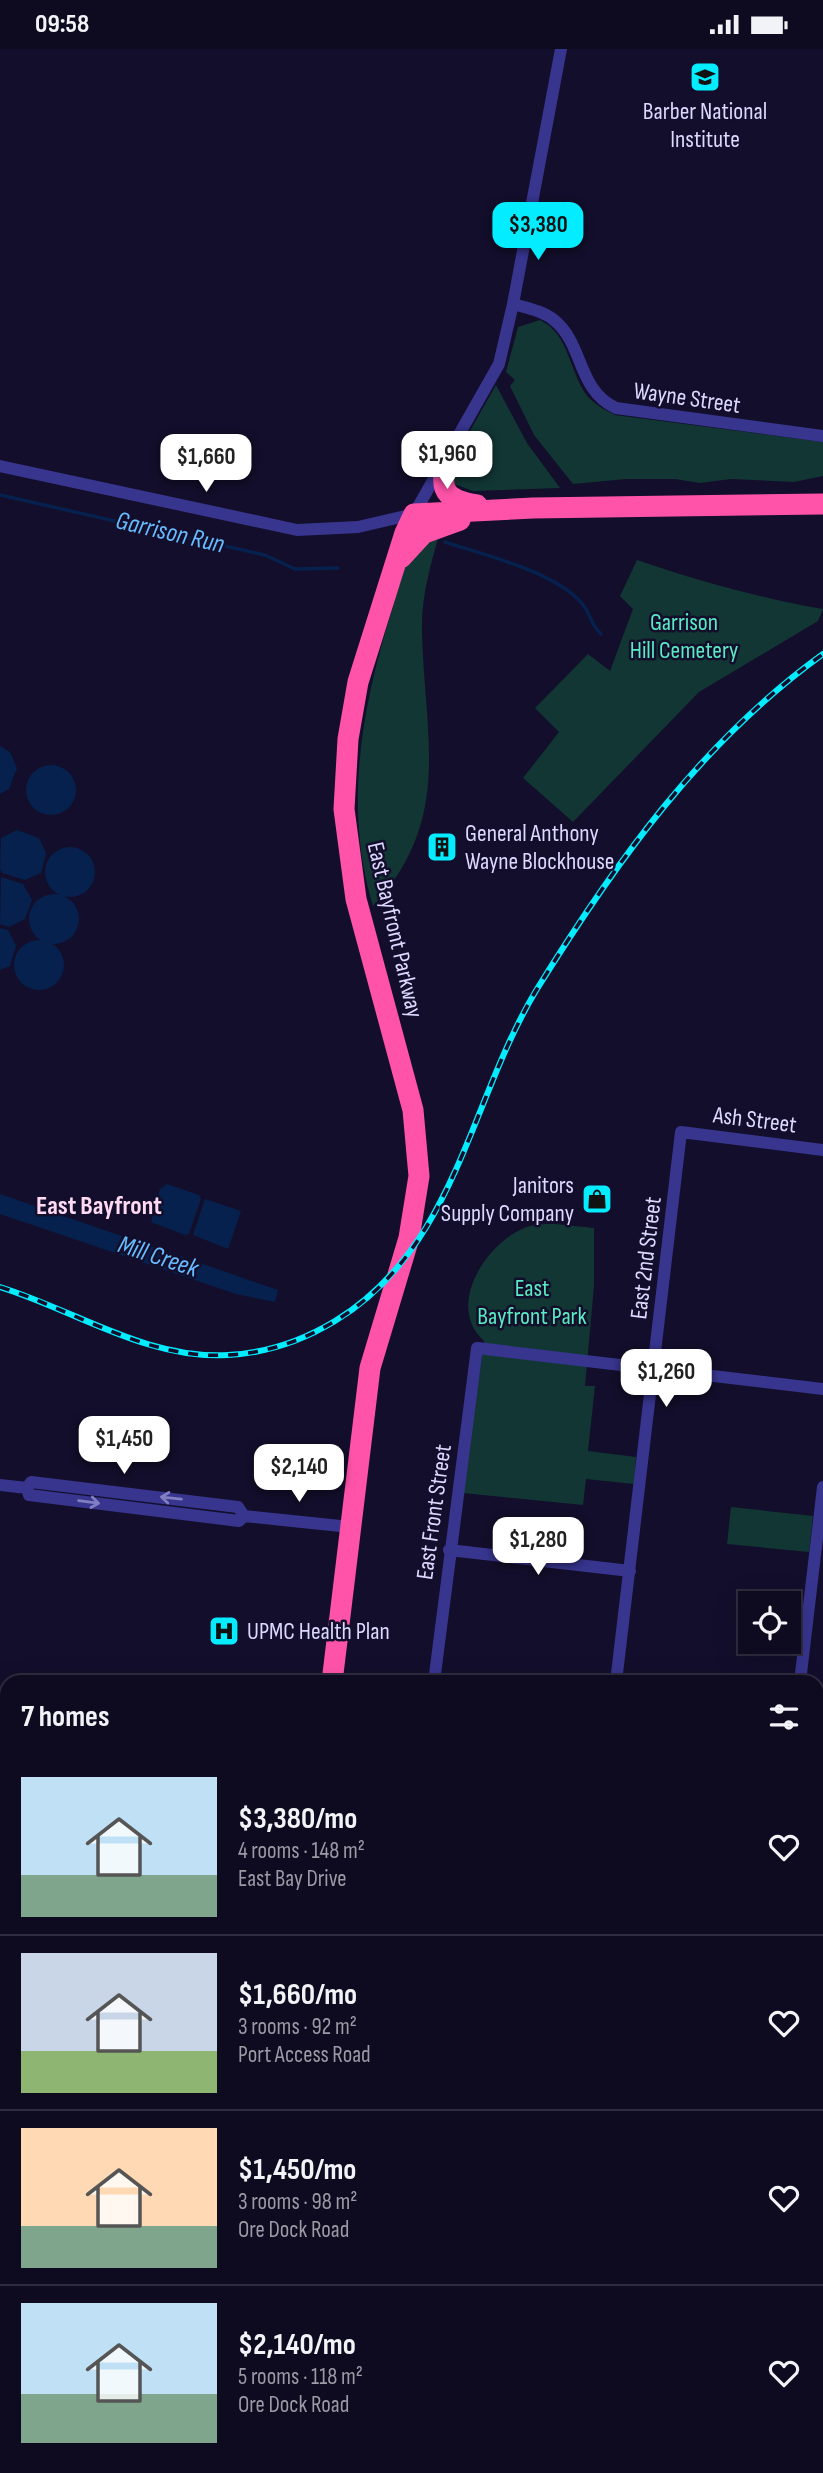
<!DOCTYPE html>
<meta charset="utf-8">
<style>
:root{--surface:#0e0a20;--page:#171329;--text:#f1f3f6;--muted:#9b9aa5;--line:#2e2b3e;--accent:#04ecff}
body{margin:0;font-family:"Sofia Sans Condensed",sans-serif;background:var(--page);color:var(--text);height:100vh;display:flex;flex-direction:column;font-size:26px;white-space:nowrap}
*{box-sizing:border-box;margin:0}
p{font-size:23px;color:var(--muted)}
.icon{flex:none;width:38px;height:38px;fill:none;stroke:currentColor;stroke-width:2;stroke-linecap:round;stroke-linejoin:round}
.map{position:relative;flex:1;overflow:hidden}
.panel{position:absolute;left:0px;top:1626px;width:824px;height:800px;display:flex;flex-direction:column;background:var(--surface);border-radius:21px 21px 0 0;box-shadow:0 7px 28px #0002,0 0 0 2px var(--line)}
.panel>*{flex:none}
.buttons{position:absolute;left:738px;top:1542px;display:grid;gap:14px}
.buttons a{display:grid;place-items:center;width:63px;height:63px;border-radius:0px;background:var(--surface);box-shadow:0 7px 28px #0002,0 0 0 2px var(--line);font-size:35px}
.price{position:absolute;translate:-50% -60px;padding:0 16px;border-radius:14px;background:#fff;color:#222;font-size:23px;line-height:46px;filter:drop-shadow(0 2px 4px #0008)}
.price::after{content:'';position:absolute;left:50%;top:42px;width:21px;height:16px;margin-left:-10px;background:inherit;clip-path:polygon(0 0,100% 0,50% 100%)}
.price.on{background:var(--accent);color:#111}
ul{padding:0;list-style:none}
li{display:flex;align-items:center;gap:21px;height:175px;padding:0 21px}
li+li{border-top:2px solid var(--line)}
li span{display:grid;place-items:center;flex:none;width:196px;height:140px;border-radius:0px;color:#555}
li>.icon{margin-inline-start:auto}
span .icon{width:84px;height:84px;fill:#fffc;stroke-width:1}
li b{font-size:30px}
h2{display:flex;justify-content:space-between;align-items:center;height:84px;padding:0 21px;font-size:30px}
.status{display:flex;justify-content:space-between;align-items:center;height:49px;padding:0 35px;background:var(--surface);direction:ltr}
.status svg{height:19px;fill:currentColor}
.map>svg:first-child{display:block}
.green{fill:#113634}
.water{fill:#06214d}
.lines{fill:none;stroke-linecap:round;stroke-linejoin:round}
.stream{stroke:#06214d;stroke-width:3.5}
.street{stroke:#37358e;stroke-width:12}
.secondary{stroke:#706fff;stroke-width:16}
.highway{stroke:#ff53a9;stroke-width:21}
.rail-casing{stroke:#04ecff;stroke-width:6}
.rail{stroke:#130e2b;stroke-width:3.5;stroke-dasharray:10;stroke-linecap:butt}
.oneway{stroke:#817ec1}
.labels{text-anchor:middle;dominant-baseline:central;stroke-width:5;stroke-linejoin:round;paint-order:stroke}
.poi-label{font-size:24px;fill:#dcd8ff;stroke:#130e2b;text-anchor:start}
.street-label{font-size:24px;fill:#dcd8ff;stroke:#130e2b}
.park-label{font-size:24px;fill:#59ebc3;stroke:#130e2b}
.water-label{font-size:26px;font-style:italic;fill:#66bcff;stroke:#130e2b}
.neighbourhood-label{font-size:26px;font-weight:bold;fill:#ffdaf2;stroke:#130e2b}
</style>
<div class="status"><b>09:58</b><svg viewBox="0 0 49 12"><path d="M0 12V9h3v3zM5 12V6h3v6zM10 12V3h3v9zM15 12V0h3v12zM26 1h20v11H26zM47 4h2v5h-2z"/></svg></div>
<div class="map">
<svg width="823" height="2424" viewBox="0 0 823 2424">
<rect width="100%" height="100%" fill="#130e2b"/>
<!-- green -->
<path class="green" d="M540 271C570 285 569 324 588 348 596 356 605 361 615 366L823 393V427L794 433 731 430 700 434 675 430H626L573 435 534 386 510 337 515 331 506 323 518 278Z
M496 336 527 394 560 439 473 442 457 436 453 439 455 408Z
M440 482C431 515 421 547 422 582 424 686 454 770 373 857 343 758 362 657 392 561 397 545 400 518 410 505 417 496 431 489 440 482Z
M637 511C699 532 759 549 823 560L818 572 699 643 573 773 523 729 559 683 535 659 588 605 610 622 633 560 620 547Z
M555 1175 594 1179V1237L585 1337H595L588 1402 636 1408 634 1435 586 1430 583 1456 463 1444 484 1292C445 1257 486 1196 522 1180 533 1175 544 1175 555 1175Z
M731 1458 813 1467 809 1503 727 1495Z"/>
<!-- water -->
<path class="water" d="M0 697 10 703 17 719 9 740 0 745Z
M26 741a25 25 0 1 1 50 0a25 25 0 1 1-50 0Z
M17 781 39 789 46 804 41 824 25 831 2 824 0 820 1 789Z
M45 823a25 25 0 1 1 50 0a25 25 0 1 1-50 0Z
M1 828 23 835 32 851 25 870 9 878 0 875Z
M29 870a25 25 0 1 1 50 0a25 25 0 1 1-50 0Z
M0 879 8 881 16 897 10 917 0 921Z
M14 916a25 25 0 1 1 50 0a25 25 0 1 1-50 0Z
M167 1135 199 1146 201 1150 189 1185 185 1186 151 1173 160 1140Z
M0 1145 278 1241 275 1253 236 1245 0 1165Z
M205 1150 241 1162 228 1200 193 1186Z
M0 1746 7 1747V1815L0 1814Z"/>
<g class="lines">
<!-- stream -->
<path class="stream" d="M0 446 265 506 295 520 338 519
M445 493C484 506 558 523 584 557 591 567 590 574 601 585"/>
<!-- street -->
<path class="street" d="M513 255C527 259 543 262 554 271 584 295 577 341 616 359L823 387
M0 417 297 481 358 478 414 465 499 315 513 255 561 0
M0 1436 27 1439 31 1433 238 1458 244 1467
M27 1439 29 1446 239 1472 244 1467
M244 1467 350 1478
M449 1501 630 1522
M434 1629 466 1633
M434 1633 477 1299 823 1340
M616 1633 681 1083 823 1101
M800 1633 823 1438
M817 1675H823
M817 2022 823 2023
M0 2266H7
M166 2424 167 2418
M523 2424 524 2418
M707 2424 708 2418"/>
<!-- secondary -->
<path class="secondary" d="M817 2362 823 2363"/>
<!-- highway -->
<path class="highway" d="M451 402C439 435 438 450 477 456
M401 509 424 484 460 471
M332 1633 370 1319 409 1189 419 1127 413 1061 356 850 344 760 348 690 358 633 405 484 414 465 533 459 823 455"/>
<!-- rail casing -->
<g class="rail-casing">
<path id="rail" d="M0 1238C75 1261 147 1311 228 1306 267 1304 302 1292 335 1272 456 1199 469 1052 537 940 615 814 701 693 823 605"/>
</g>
<!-- rail -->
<use href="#rail" class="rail"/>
</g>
<!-- one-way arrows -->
<defs><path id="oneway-shaft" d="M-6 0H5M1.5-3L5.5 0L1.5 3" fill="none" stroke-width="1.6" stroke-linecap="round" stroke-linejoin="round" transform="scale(1.75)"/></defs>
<g class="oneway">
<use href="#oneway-shaft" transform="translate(171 1449) rotate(-174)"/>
<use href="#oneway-shaft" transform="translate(89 1453) rotate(7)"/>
</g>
<!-- icons -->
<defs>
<g id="university-square" transform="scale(1.575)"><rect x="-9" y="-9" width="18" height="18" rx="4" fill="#04ecff" stroke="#130e2b"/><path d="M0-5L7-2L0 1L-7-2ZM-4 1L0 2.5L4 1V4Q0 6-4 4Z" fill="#111"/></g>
<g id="building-square" transform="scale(1.575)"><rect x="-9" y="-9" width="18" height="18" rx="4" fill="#04ecff" stroke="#130e2b"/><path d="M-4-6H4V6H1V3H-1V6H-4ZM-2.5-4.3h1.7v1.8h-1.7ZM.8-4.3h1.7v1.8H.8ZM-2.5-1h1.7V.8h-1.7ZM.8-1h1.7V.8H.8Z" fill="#111"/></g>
<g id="shop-square" transform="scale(1.575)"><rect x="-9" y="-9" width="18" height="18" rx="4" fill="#04ecff" stroke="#130e2b"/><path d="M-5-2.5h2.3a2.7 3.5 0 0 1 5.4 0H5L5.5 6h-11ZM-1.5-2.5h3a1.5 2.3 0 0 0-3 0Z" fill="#111"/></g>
<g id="hospital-square" transform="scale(1.575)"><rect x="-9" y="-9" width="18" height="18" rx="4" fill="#04ecff" stroke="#130e2b"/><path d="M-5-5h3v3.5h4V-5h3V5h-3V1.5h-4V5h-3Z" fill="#111"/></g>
</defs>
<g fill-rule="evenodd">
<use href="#university-square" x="705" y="28"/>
<use href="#building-square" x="442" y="798"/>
<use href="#shop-square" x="597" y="1150"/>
<use href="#hospital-square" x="224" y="1582"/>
</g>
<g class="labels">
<!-- poi labels -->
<g class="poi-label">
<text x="705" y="62" text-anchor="middle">Barber National<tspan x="705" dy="28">Institute</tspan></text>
<text x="465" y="784">General Anthony<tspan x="465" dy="28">Wayne Blockhouse</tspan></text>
<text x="574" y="1136" text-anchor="end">Janitors<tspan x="574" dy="28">Supply Company</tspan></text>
<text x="247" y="1582">UPMC Health Plan</text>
</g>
<!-- street labels -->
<g class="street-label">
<text transform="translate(687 349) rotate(8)">Wayne Street</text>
<text transform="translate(395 881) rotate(77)">East Bayfront Parkway</text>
<text transform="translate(755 1071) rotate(7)">Ash Street</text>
<text transform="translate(646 1209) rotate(-83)">East 2nd Street</text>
<text transform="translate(434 1463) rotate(-82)">East Front Street</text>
</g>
<!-- park labels -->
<g class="park-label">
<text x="684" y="573">Garrison<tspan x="684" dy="28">Hill Cemetery</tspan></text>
<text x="532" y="1239">East<tspan x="532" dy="28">Bayfront Park</tspan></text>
</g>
<!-- water labels -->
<g class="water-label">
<text transform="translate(170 484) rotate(13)">Garrison Run</text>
<text transform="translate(158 1208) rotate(18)">Mill Creek</text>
</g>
<!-- neighbourhood labels -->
<g class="neighbourhood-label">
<text x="99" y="1157">East Bayfront</text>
</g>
</g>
</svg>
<div class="buttons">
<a><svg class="icon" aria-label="locate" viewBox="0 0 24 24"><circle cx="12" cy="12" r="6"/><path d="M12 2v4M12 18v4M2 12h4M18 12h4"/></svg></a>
</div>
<b class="price on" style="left:538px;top:213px">$3,380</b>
<b class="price" style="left:447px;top:442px">$1,960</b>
<b class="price" style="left:206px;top:445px">$1,660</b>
<b class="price" style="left:666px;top:1360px">$1,260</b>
<b class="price" style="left:124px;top:1427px">$1,450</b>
<b class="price" style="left:299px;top:1455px">$2,140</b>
<b class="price" style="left:538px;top:1528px">$1,280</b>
<section class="panel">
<h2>7 homes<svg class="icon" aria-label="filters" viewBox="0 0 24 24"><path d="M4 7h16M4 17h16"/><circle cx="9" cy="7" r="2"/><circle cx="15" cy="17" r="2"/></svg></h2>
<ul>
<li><span style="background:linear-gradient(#bfe0f5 70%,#7fa58c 0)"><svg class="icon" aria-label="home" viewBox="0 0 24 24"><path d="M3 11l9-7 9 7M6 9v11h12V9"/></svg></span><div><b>$3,380/mo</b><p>4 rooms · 148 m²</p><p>East Bay Drive</p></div><svg class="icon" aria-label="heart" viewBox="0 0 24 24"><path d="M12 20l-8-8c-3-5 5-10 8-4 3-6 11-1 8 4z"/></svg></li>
<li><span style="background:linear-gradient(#c9d6e8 70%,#8fb573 0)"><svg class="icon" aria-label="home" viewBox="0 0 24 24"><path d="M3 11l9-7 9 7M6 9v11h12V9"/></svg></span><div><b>$1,660/mo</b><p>3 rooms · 92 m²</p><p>Port Access Road</p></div><svg class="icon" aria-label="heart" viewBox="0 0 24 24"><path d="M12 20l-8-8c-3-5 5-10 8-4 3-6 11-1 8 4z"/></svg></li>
<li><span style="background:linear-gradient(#ffd9b3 70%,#7fa58c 0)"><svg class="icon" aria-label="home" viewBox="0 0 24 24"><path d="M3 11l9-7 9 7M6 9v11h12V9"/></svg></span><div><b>$1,450/mo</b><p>3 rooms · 98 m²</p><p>Ore Dock Road</p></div><svg class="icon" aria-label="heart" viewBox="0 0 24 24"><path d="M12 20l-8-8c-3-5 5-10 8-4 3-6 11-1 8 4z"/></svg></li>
<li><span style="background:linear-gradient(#bfe0f5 65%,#7fa58c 0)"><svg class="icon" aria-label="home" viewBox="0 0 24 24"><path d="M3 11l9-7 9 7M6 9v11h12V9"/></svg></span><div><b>$2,140/mo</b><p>5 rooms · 118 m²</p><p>Ore Dock Road</p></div><svg class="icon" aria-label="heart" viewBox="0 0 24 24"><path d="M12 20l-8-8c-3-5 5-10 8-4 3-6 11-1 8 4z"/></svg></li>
</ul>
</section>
</div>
